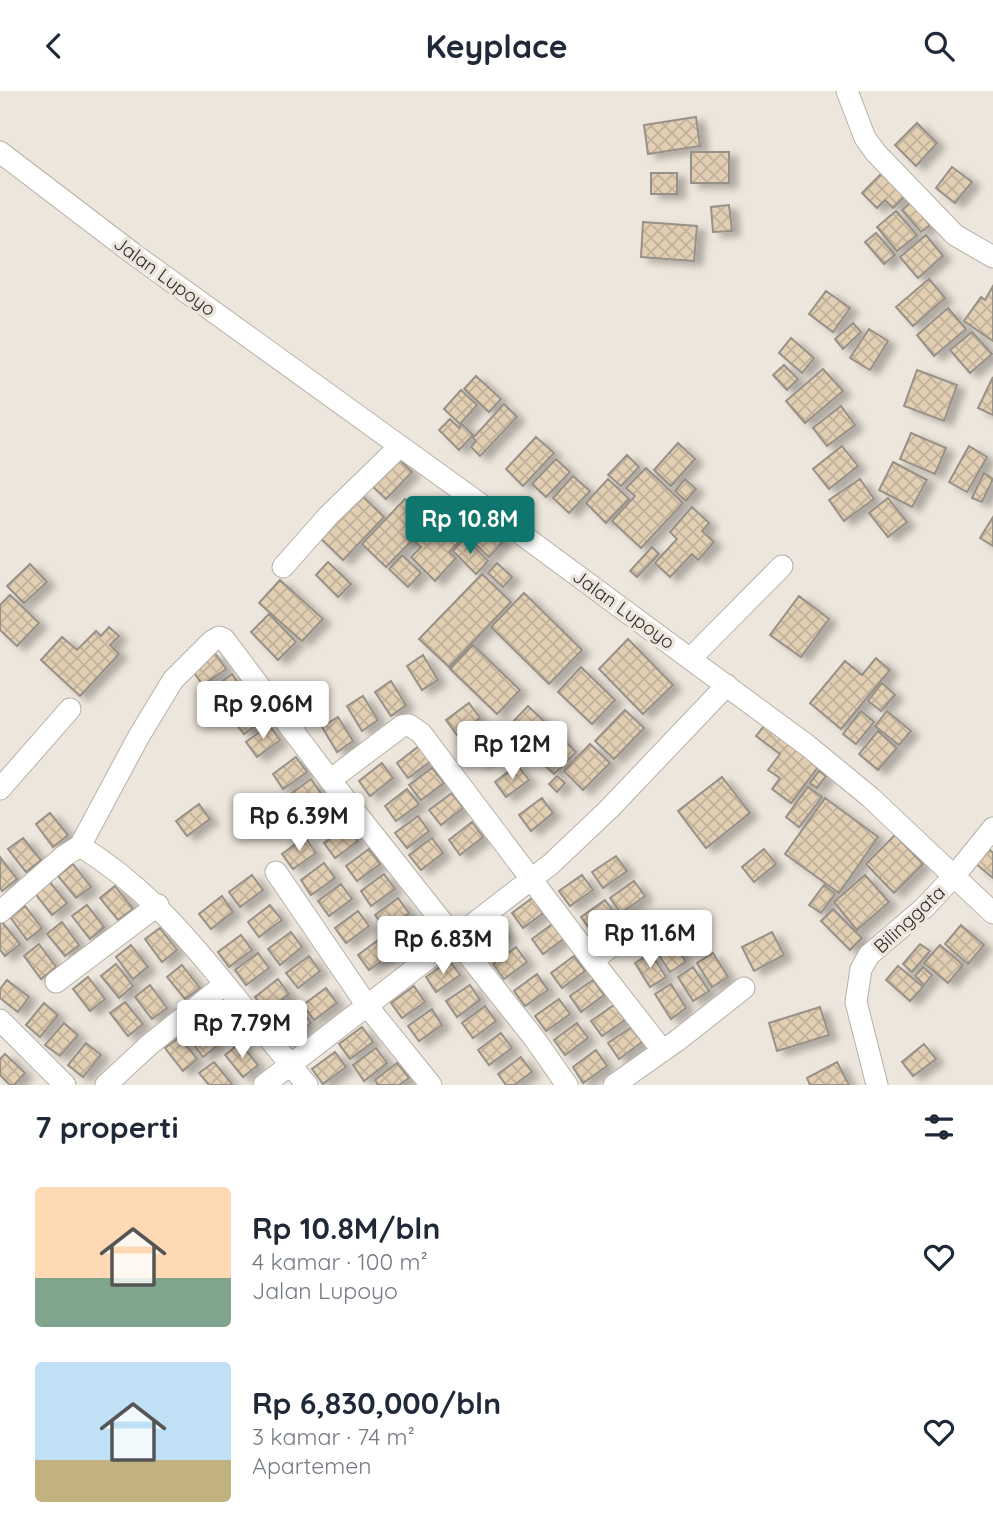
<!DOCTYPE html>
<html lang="id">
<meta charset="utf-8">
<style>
:root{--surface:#fff;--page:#f2f2f3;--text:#1f2937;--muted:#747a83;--accent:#0f766e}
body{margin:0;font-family:Quicksand,sans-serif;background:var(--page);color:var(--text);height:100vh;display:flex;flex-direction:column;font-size:26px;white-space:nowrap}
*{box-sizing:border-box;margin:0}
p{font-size:23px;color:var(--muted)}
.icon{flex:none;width:38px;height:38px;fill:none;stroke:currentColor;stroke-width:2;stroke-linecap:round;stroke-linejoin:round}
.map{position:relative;height:994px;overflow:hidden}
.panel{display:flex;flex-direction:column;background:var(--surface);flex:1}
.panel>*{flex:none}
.price{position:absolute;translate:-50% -60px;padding:0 16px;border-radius:7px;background:#fff;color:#222;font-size:23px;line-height:46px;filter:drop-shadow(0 2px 4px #0008)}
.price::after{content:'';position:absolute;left:50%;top:42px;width:21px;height:16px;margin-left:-10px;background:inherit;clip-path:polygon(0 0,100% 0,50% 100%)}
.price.active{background:var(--accent);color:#fff}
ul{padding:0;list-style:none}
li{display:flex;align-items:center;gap:21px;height:175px;padding:0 35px}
li span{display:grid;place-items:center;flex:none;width:196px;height:140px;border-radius:7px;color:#555}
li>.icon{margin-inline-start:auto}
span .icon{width:84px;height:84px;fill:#fffc;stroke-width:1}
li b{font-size:30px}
h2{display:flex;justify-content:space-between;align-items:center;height:84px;padding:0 35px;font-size:30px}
header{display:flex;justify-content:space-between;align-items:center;height:91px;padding:0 35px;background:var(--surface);font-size:32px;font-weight:700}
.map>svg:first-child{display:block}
.building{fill:url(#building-cross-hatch);stroke:#989188;stroke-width:2;filter:url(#shadow)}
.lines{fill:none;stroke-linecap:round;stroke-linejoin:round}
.service-casing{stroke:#b7b0a7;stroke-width:12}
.minor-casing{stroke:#b7b0a7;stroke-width:23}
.service{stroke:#fff;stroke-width:10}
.minor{stroke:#fff;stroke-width:21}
.labels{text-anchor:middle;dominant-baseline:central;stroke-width:7;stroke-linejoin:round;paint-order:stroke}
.street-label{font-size:19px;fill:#2f2d29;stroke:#ede6dc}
</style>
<header><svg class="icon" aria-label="back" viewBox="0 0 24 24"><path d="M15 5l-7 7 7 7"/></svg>Keyplace<svg class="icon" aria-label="search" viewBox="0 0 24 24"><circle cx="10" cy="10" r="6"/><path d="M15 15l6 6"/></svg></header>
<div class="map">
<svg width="993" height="994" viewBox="0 0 993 994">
<defs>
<pattern id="building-cross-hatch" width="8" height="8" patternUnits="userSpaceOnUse" patternTransform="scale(1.75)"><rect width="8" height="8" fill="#e2ceb3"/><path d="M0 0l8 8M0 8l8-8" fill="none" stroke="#c2b19a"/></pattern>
<filter id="shadow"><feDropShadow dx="8" dy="4.5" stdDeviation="3.5" flood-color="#0004"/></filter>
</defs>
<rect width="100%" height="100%" fill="#ede6dc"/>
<!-- building -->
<path class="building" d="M696 26 700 55 648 63 644 34Z
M917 32 937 52 916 75 895 54Z
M691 61H729V92H691Z
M952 76 972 91 955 112 936 97Z
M885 79 908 102 893 117 885 109 877 117 862 102Z
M651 82H677V103H651Z
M911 111 930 134 921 141 902 119Z
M729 114 732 140 713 141 711 116Z
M896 120 917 144 897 160 877 136Z
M643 131 697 135 694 170 641 166Z
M876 142 895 164 884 173 865 151Z
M926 144 943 165 918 187 900 166Z
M929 188 945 207 913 235 896 216Z
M993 195V250L964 230 981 206 985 209Z
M826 200 850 217 833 241 809 223Z
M948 217 966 238 934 265 917 244Z
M853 232 861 241 843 258 835 248Z
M869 238 888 250 870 279 850 267Z
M972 241 992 263 970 282 950 259Z
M791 247 814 267 802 282 779 262Z
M784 274 798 288 787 299 773 284Z
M823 278 843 300 805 332 786 310Z
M917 279 957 294 944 330 904 315Z
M476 285 501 308 489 321 464 298Z
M993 286V324L978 317Z
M461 299 477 314 460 333 444 318Z
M504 313 517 326 480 365 471 356 476 350 473 347Z
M841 315 855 334 827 355 813 337Z
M450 328 459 337 462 333 473 344 459 359 439 339Z
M911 342 946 357 935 383 900 368Z
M536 346 554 362 523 395 506 378Z
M678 352 695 368 671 395 654 379Z
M842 355 858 375 829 398 813 378Z
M969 355 987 366 967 401 949 391Z
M627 364 639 376 621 395 608 384Z
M396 365 412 381 386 408 370 393Z
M556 368 570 381 546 406 532 393Z
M893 371 927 389 912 416 879 399Z
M646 377 683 412 641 457 612 430 635 405 626 397Z
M984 382 993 388 982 411 972 407Z
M573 385 590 400 569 422 553 407Z
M608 388 629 408 606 432 586 412Z
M685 388 696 398 686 410 675 400Z
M860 388 874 408 844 430 829 409Z
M356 399 384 426 343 469 315 442Z
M888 407 907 431 888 446 869 422Z
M405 408 430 431 386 476 362 453Z
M692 416 709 432 702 440 714 451 698 469 692 463 670 486 655 472 677 448 670 441Z
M456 420 473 436 449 461 456 467 435 490 411 466 421 456 415 451 444 421 450 426Z
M993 426V455L980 447Z
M483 431 504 450 489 466 468 446Z
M465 447 488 470 476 483 453 460Z
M652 456 659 463 637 486 630 480Z
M402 464 421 482 408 496 389 478Z
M328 471 351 493 338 506 316 484Z
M497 472 512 486 503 496 488 482Z
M30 473 47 491 24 512 7 495Z
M482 483 511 511 449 576 419 548Z
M280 489 323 528 302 550 259 512Z
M524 502 582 559 549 593 491 536Z
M10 504 39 532 17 555 0 539V514Z
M799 505 829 528 801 566 770 544Z
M269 523 296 551 278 569 251 541Z
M109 536 119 545 110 554 119 563 80 605 41 569 62 546 77 559 96 540 101 545Z
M628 548 673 594 643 623 599 578Z
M473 554 520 599 497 623 450 578Z
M215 562 226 578 203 594 192 579Z
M423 564 438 589 422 599 407 575Z
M876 567 890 579 841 638 810 612 845 570 862 584Z
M581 576 615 609 592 633 558 601Z
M232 583 243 599 219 615 209 600Z
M391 590 406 614 391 625 375 601Z
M882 592 895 604 881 620 868 610Z
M363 605 378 629 362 640 347 615Z
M256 610 267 626 244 643 232 627Z
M469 612 480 627 457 644 446 629Z
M528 615 551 637 532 657 509 635Z
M625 619 644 637 614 668 595 650Z
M861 620 874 631 856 653 843 643Z
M887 620 911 640 899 654 875 635Z
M338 626 353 650 337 661 322 636Z
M767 631 821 672 791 712 772 698 780 687 768 679 780 663 756 645Z
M269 634 280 649 257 666 246 651Z
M554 639 576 661 554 683 532 662Z
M878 640 897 657 878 679 859 663Z
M493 641 504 656 481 673 470 658Z
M518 647 530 659 522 667 511 655Z
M590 653 610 672 583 699 564 680Z
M419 655 431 670 408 687 397 672Z
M296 666 307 681 283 698 273 683Z
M382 672 393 687 370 705 359 690Z
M517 674 529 689 506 706 495 691Z
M432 677 444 692 421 709 409 694Z
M819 680 826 685 817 697 810 692Z
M557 685 565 692 557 701 549 693Z
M722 686 750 722 706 757 678 720Z
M311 688 322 704 299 720 288 705Z
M808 696 822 706 799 736 786 726Z
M407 698 419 713 396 730 385 715Z
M452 702 463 717 441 734 429 719Z
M268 704 278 719 255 736 244 720Z
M542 707 553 722 531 740 519 724Z
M825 707 878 746 839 802 785 763Z
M329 709 340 724 317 741 306 726Z
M199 713 210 728 187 745 176 730Z
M50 722 68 744 53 756 36 733Z
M418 725 429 740 407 757 395 742Z
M472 731 483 746 460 764 449 749Z
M347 735 358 750 335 767 324 752Z
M895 744 923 773 894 802 866 773Z
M305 746 316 762 293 778 282 763Z
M23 747 41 769 26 781 8 758Z
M432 747 443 762 421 779 409 764Z
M369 758 380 773 357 790 346 775Z
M764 758 776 773 754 791 742 776Z
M989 758 993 762V787L976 773Z
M616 765 627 780 603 797 592 781Z
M0 766 17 788 2 800 0 797Z
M324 772 335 787 311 804 301 789Z
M73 773 91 796 76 807 58 785Z
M384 783 395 798 371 815 361 800Z
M252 784 263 799 240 816 229 801Z
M582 784 593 799 570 815 559 800Z
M865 784 889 811 857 839 834 811Z
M49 790 67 812 52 824 34 801Z
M634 790 645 805 621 822 610 807Z
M341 793 352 808 329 825 318 810Z
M824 794 835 803 821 822 809 814Z
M115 795 133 818 118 829 100 807Z
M222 805 233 821 211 838 199 823Z
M535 805 546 820 523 837 512 822Z
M398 807 409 822 386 839 375 824Z
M605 809 616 824 592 841 581 826Z
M87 814 104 836 90 848 72 825Z
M270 814 282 829 259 846 248 831Z
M25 815 42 837 27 849 10 826Z
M833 818 862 847 850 859 821 830Z
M358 820 369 835 346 852 335 837Z
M499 830 510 846 487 863 476 847Z
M2 831 20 853 5 865 0 859V832Z
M62 831 79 854 65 865 47 843Z
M555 831 566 846 543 863 532 848Z
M417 832 428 848 405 864 394 849Z
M961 834 984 854 968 873 945 853Z
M160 837 177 859 162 871 145 848Z
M291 841 302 856 280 874 268 858Z
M772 841 784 864 754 880 742 856Z
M241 844 252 859 229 876 218 861Z
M381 847 392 862 369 879 358 864Z
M670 847 686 871 670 881 654 857Z
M39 853 56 876 41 888 24 865Z
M920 853 930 860 912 881 903 873Z
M131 854 148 876 133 888 116 866Z
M940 854 963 874 948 892 924 872Z
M516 856 527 871 504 888 493 873Z
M258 862 269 877 246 894 235 879Z
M651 862 666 886 650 896 635 872Z
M713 862 728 886 712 896 697 872Z
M309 865 320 880 298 897 286 882Z
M574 865 585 880 562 897 551 882Z
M449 869 460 884 436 901 426 886Z
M116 873 133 895 119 907 101 885Z
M182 874 200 897 185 908 167 886Z
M898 875 923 896 910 910 886 889Z
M693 876 709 900 693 910 678 886Z
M923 876 932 884 924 894 915 885Z
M537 883 548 899 525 915 514 900Z
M88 886 105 908 90 920 73 898Z
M278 888 289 903 266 921 255 906Z
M7 889 29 906 18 921 0 907V898Z
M593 889 604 904 581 921 570 905Z
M671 893 686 917 671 928 655 903Z
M150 894 167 917 152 928 135 906Z
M470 894 480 909 457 926 446 910Z
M414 895 425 911 402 927 391 912Z
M326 897 337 912 314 929 303 914Z
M559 908 570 923 546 940 535 925Z
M125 911 143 933 128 945 110 922Z
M44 912 58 924 40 946 26 934Z
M229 913 241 928 218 945 207 930Z
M614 914 625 929 602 945 591 930Z
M485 915 496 930 473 947 462 932Z
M820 916 829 944 777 960 769 932Z
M299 917 311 932 288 949 277 934Z
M432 918 442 934 419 950 408 935Z
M200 931 218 954 203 966 186 943Z
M64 932 78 944 60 965 45 954Z
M577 932 588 947 565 964 554 949Z
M362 936 373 951 350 968 339 953Z
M632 936 642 951 619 968 608 952Z
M501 942 512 957 489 974 478 959Z
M180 946 197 968 183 980 165 957Z
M86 952 101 964 83 986 68 974Z
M240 952 258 974 243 986 225 964Z
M924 953 936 968 913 985 902 971Z
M376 957 387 972 364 990 353 974Z
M596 959 607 975 583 992 573 976Z
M335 961 346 976 323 993 312 978Z
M5 963 25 982 14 994H10L0 984V968Z
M521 966 532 981 514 994H506L498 983Z
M214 971 232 993 231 994H209L199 982Z
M837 971 849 994H810L807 987Z
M397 972 409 987 399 994H378L375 989Z"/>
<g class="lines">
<!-- service casing -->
<g class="service-casing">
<path id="service" d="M596 874 658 826"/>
</g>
<!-- minor casing -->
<g class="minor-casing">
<path id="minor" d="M847 0 865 47 876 62 955 144 993 166
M0 61 135 164 490 420 808 655 870 706 993 822
M283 476 328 425 400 355
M691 567 782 475
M330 689 402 635 409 634 421 642 596 874 663 960
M0 698 70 618
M80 755 139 645 173 589 212 550 219 546 224 548 330 689 534 947 567 994
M276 781 368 916 431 994
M0 821 64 765 80 755C139 791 182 840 225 893
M56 891 158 814
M0 929 65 994
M106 994 149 954 225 893 307 994
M264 994 551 773 609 718 727 594
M614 994 678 949 744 897
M877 994 856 911 861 878 869 864 924 817 955 784 993 737"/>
</g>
<!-- service -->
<use href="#service" class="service"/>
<!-- minor -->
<use href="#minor" class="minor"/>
</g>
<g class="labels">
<!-- street labels -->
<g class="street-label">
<text transform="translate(165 185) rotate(36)">Jalan Lupoyo</text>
<text transform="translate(624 518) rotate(36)">Jalan Lupoyo</text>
<text transform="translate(909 828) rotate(-43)">Bilinggata</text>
</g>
</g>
</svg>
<b class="price active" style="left:470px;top:465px">Rp 10.8M</b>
<b class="price" style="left:263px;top:650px">Rp 9.06M</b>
<b class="price" style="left:512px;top:690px">Rp 12M</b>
<b class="price" style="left:299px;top:762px">Rp 6.39M</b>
<b class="price" style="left:650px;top:879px">Rp 11.6M</b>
<b class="price" style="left:443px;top:885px">Rp 6.83M</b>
<b class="price" style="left:242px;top:969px">Rp 7.79M</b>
</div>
<section class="panel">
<h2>7 properti<svg class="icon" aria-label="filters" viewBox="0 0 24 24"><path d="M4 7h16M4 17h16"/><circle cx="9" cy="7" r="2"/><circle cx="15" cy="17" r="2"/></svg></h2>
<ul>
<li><span style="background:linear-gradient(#ffd9b3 65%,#7fa58c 0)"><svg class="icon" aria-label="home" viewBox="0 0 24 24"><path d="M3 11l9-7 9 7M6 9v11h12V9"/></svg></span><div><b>Rp 10.8M/bln</b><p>4 kamar · 100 m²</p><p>Jalan Lupoyo</p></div><svg class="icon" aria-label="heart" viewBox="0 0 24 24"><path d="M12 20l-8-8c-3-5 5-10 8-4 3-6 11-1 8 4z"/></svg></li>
<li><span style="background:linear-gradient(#bfe0f5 70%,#c2b280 0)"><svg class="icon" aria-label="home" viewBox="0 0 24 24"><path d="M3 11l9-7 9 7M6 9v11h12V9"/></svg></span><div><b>Rp 6,830,000/bln</b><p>3 kamar · 74 m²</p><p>Apartemen</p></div><svg class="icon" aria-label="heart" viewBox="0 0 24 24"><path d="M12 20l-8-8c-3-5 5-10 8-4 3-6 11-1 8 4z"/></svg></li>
</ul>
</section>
